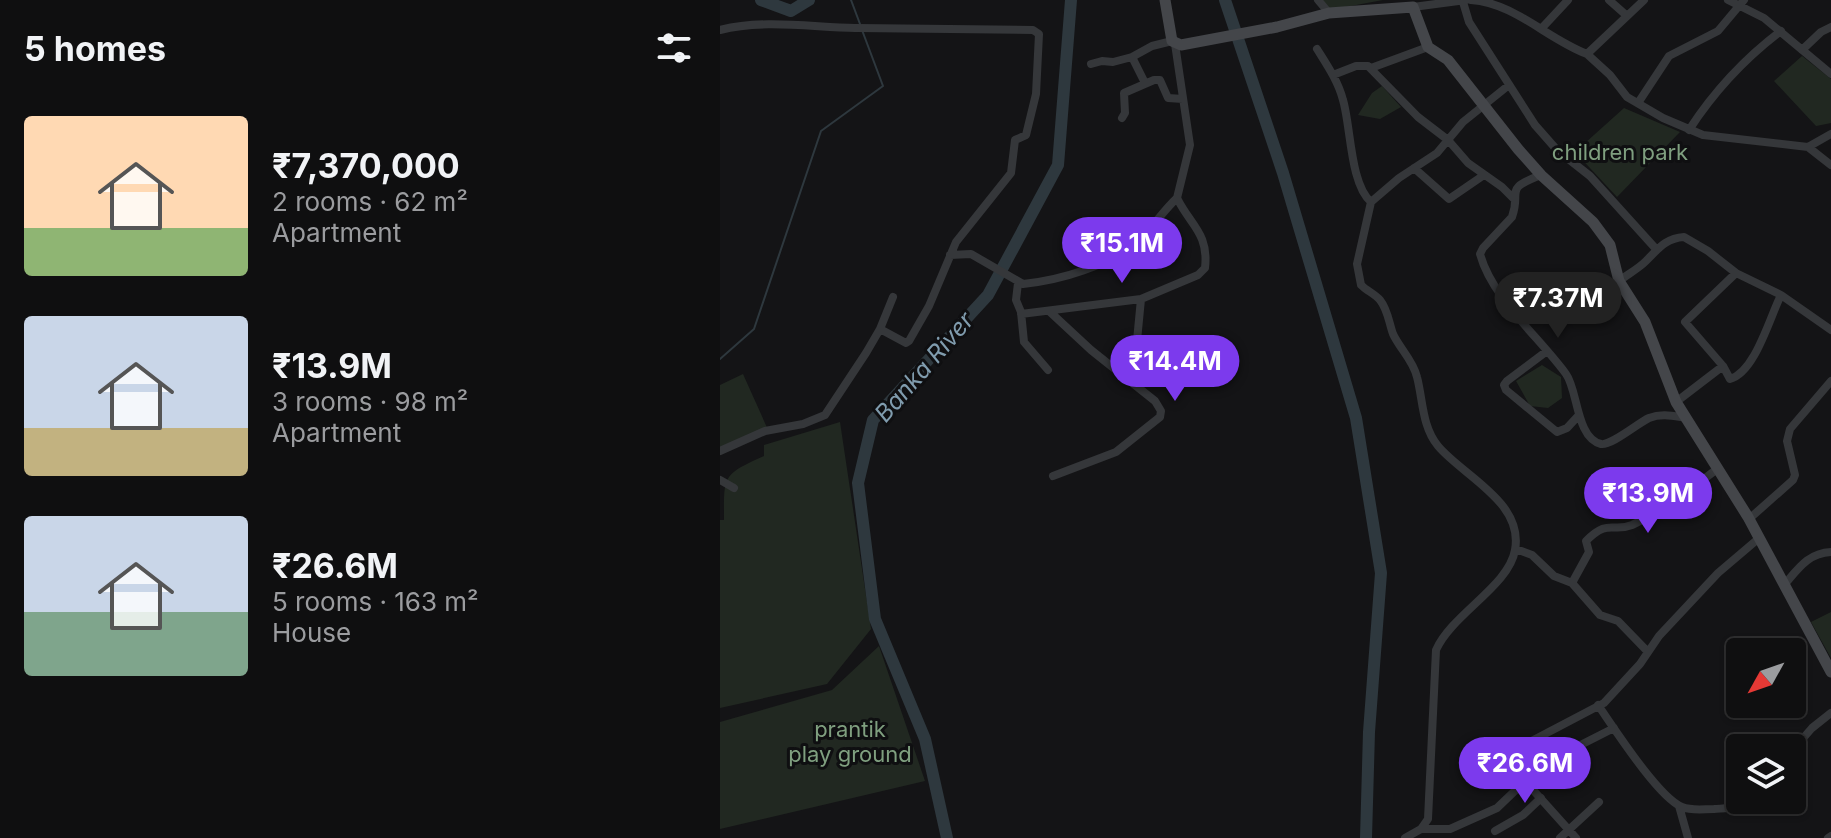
<!DOCTYPE html>
<meta charset="utf-8">
<style>
:root{--surface:#0f0f10;--page:#1d1d1e;--text:#f1f3f6;--muted:#9b9c9f;--line:#2f2f30;--accent:#7c3aed}
body{margin:0;font-family:Inter,sans-serif;background:var(--page);color:var(--text);height:100vh;display:flex;flex-direction:column;font-size:30px;white-space:nowrap}
*{box-sizing:border-box;margin:0}
p{font-size:26px;color:var(--muted)}
.icon{flex:none;width:44px;height:44px;fill:none;stroke:currentColor;stroke-width:2;stroke-linecap:round;stroke-linejoin:round}
.map{position:relative;flex:1;overflow:hidden}
.panel{display:flex;flex-direction:column;background:var(--surface);width:720px}
.panel>*{flex:none}
.needle{width:52px;rotate:230deg}
.fabs{position:absolute;left:1006px;top:638px;display:grid;gap:16px}
.fabs a{display:grid;place-items:center;width:80px;height:80px;border-radius:8px;background:var(--surface);box-shadow:0 2px 6px #0004,0 0 0 2px var(--line);font-size:40px}
.price{position:absolute;translate:-50% -68px;padding:0 18px;border-radius:28px;background:var(--accent);color:#fff;font-size:26px;line-height:52px;filter:drop-shadow(0 2px 4px #0008)}
.price::after{content:'';position:absolute;left:50%;top:48px;width:24px;height:18px;margin-left:-12px;background:inherit;clip-path:polygon(0 0,100% 0,50% 100%)}
.price.current{background:#222;color:#fff}
ul{padding:0;list-style:none}
li{display:flex;align-items:center;gap:24px;height:200px;padding:0 24px}
li span{display:grid;place-items:center;flex:none;width:224px;height:160px;border-radius:8px;color:#555}
li>.icon{margin-inline-start:auto}
span .icon{width:96px;height:96px;fill:#fffc;stroke-width:1}
li b{font-size:34px}
h2{display:flex;justify-content:space-between;align-items:center;height:96px;padding:0 24px;font-size:34px}
main{display:flex;flex:1;min-height:0}
.map>svg:first-child{display:block}
.green{fill:#212821}
.lines{fill:none;stroke-linecap:round;stroke-linejoin:round}
.stream{stroke:#2e383e;stroke-width:2}
.river{stroke:#2e383e;stroke-width:12}
.street{stroke:#35373a;stroke-width:8}
.secondary{stroke:#44464a;stroke-width:11}
.labels{text-anchor:middle;dominant-baseline:central;stroke-width:6;stroke-linejoin:round;paint-order:stroke}
.park-label{font-size:22px;fill:#7f9f7f;stroke:#0f0f11}
.water-label{font-size:24px;font-style:italic;fill:#809cae;stroke:#0f0f11}
</style>
<main>
<section class="panel">
<h2>5 homes<svg class="icon" aria-label="filters" viewBox="0 0 24 24"><path d="M4 7h16M4 17h16"/><circle cx="9" cy="7" r="2"/><circle cx="15" cy="17" r="2"/></svg></h2>
<ul>
<li><span style="background:linear-gradient(#ffd9b3 70%,#8fb573 0)"><svg class="icon" aria-label="home" viewBox="0 0 24 24"><path d="M3 11l9-7 9 7M6 9v11h12V9"/></svg></span><div><b>₹7,370,000</b><p>2 rooms · 62 m²</p><p>Apartment</p></div></li>
<li><span style="background:linear-gradient(#c9d6e8 70%,#c2b280 0)"><svg class="icon" aria-label="home" viewBox="0 0 24 24"><path d="M3 11l9-7 9 7M6 9v11h12V9"/></svg></span><div><b>₹13.9M</b><p>3 rooms · 98 m²</p><p>Apartment</p></div></li>
<li><span style="background:linear-gradient(#c9d6e8 60%,#7fa58c 0)"><svg class="icon" aria-label="home" viewBox="0 0 24 24"><path d="M3 11l9-7 9 7M6 9v11h12V9"/></svg></span><div><b>₹26.6M</b><p>5 rooms · 163 m²</p><p>House</p></div></li>
</ul>
</section>
<div class="map">
<svg width="1111" height="838" viewBox="0 0 1111 838">
<rect width="100%" height="100%" fill="#141416"/>
<!-- green -->
<path class="green" d="M601 0H663L604 11Z
M1082 56 1111 79V123L1096 126 1054 81Z
M662 86 681 107 660 119 638 115 652 93Z
M904 108 960 132 897 197 855 152Z
M822 365 841 377 842 398 828 408 810 406 796 381Z
M23 374 49 432 0 455V385Z
M120 422 151 629 107 684 0 708V520H4C4 475 2 475 44 456V445Z
M1111 612V658L1091 622Z
M159 646 205 781 0 829V722L112 690Z"/>
<g class="lines">
<!-- stream -->
<path class="stream" d="M131 0 140 24
M0 359 34 329 101 131 163 86 142 30"/>
<!-- river -->
<path class="river" d="M41 0 71 11 89 0
M505 0 563 173 636 418 661 573 649 732 646 838
M227 838 205 739 155 619 138 483 153 420 268 295 338 165 351 0"/>
<!-- street -->
<path class="street" d="M598 0 609 13
M751 0C795 3 827 39 867 54L924 0
M889 0 906 15
M1008 0 1044 18 1111 74
M743 2 749 22 815 125 837 150 870 176 936 249
M693 7 746 0
M821 29 848 0
M0 30C43 19 90 27 135 28 194 29 253 29 313 30L319 34 316 94 306 135 295 140 291 173 236 242 209 306 189 341 186 343 160 329
M597 49C607 65 618 81 623 100 631 127 630 184 651 202
M1082 50 1101 32 1111 27
M867 54 890 75 907 97 943 118 983 135 1088 147 1111 134
M412 57 432 46 452 41
M371 64 382 61 393 62 412 57 425 83
M651 68 708 47
M613 75 636 66H648L698 117 728 140 748 163 782 187 793 198
M918 103 949 56 998 31 1024 0
M402 118 405 113 404 93 434 80H440L448 98 463 99
M969 130C995 90 1024 59 1061 31
M1088 147 1111 165
M694 168 729 199 764 175
M821 175C782 190 802 190 792 217L763 248 760 254C772 298 819 337 846 374 858 390 856 438 881 444 891 446 918 423 929 418 942 413 953 416 966 418
M230 255 251 254 303 284C341 280 389 266 419 240 433 227 443 211 457 198
M899 281C908 274 918 269 926 261 938 249 946 238 964 237L988 251 1016 273 1061 295 1111 330
M298 283 296 300 301 312 304 342 328 370
M329 311 371 350 435 401 441 411 440 417 396 452 333 476
M301 314 421 299 478 275 485 268C489 233 470 225 457 198L470 145 455 44
M827 351 787 381 784 385 786 390 837 432 847 428 859 415
M1003 366 965 322 1016 273
M413 382 421 299
M956 402 1003 366 1010 379C1035 372 1049 319 1061 295
M0 451 45 431 83 424 105 415 146 353 160 329 173 297
M0 480 14 488
M1029 519 1073 480 1075 475 1067 441 1070 429 1111 381
M796 549 812 555 834 576 852 583 880 615 898 621 928 652
M852 583 869 552 866 541C889 518 892 533 912 525 943 511 970 490 997 469
M1064 585C1078 569 1088 553 1111 552
M878 705C894 728 938 797 962 807 972 811 983 809 994 809 1007 808 1019 809 1029 800
M804 745 884 703 920 664 939 636 998 573 1038 539
M1072 751 1092 728 1111 713
M804 780 856 838
M959 806 968 838
M701 829H730L777 808 823 764 894 728
M775 831 803 815 821 798
M685 838 701 829 708 819 716 650C732 614 789 586 795 550 804 502 743 476 718 446 702 427 703 400 697 377 693 360 680 349 673 334 669 323 668 310 660 300 655 294 647 291 641 285L637 264 651 202 679 178 717 153 743 122 789 85
M840 838 879 802
M1108 838 1111 836"/>
<!-- secondary -->
<path class="secondary" d="M445 0 452 41 461 45 557 27 609 13 693 7 708 47 728 60 798 149 821 175 873 222 890 245 899 281 925 322 956 402 1028 517 1111 672"/>
</g>
<g class="labels">
<!-- park labels -->
<g class="park-label">
<text x="900" y="152">children park</text>
<text x="130" y="729">prantik<tspan x="130" dy="25">play ground</tspan></text>
</g>
<!-- water labels -->
<g class="water-label">
<text transform="translate(204 367) rotate(-49)">Banka River</text>
</g>
</g>
</svg>
<div class="fabs">
<a><svg class="needle" viewBox="-14 -14 28 28"><path d="M0-13l5 13h-10z" fill="#e53935"/><path d="M0 13l5-13h-10z" fill="#9b9c9f"/></svg></a>
<a><svg class="icon" aria-label="layers" viewBox="0 0 24 24"><path d="M12 4l9 5-9 5-9-5zM3 14l9 5 9-5"/></svg></a>
</div>
<b class="price" style="left:402px;top:285px">₹15.1M</b>
<b class="price current" style="left:838px;top:340px">₹7.37M</b>
<b class="price" style="left:455px;top:403px">₹14.4M</b>
<b class="price" style="left:928px;top:535px">₹13.9M</b>
<b class="price" style="left:805px;top:805px">₹26.6M</b>
</div>
</main>
